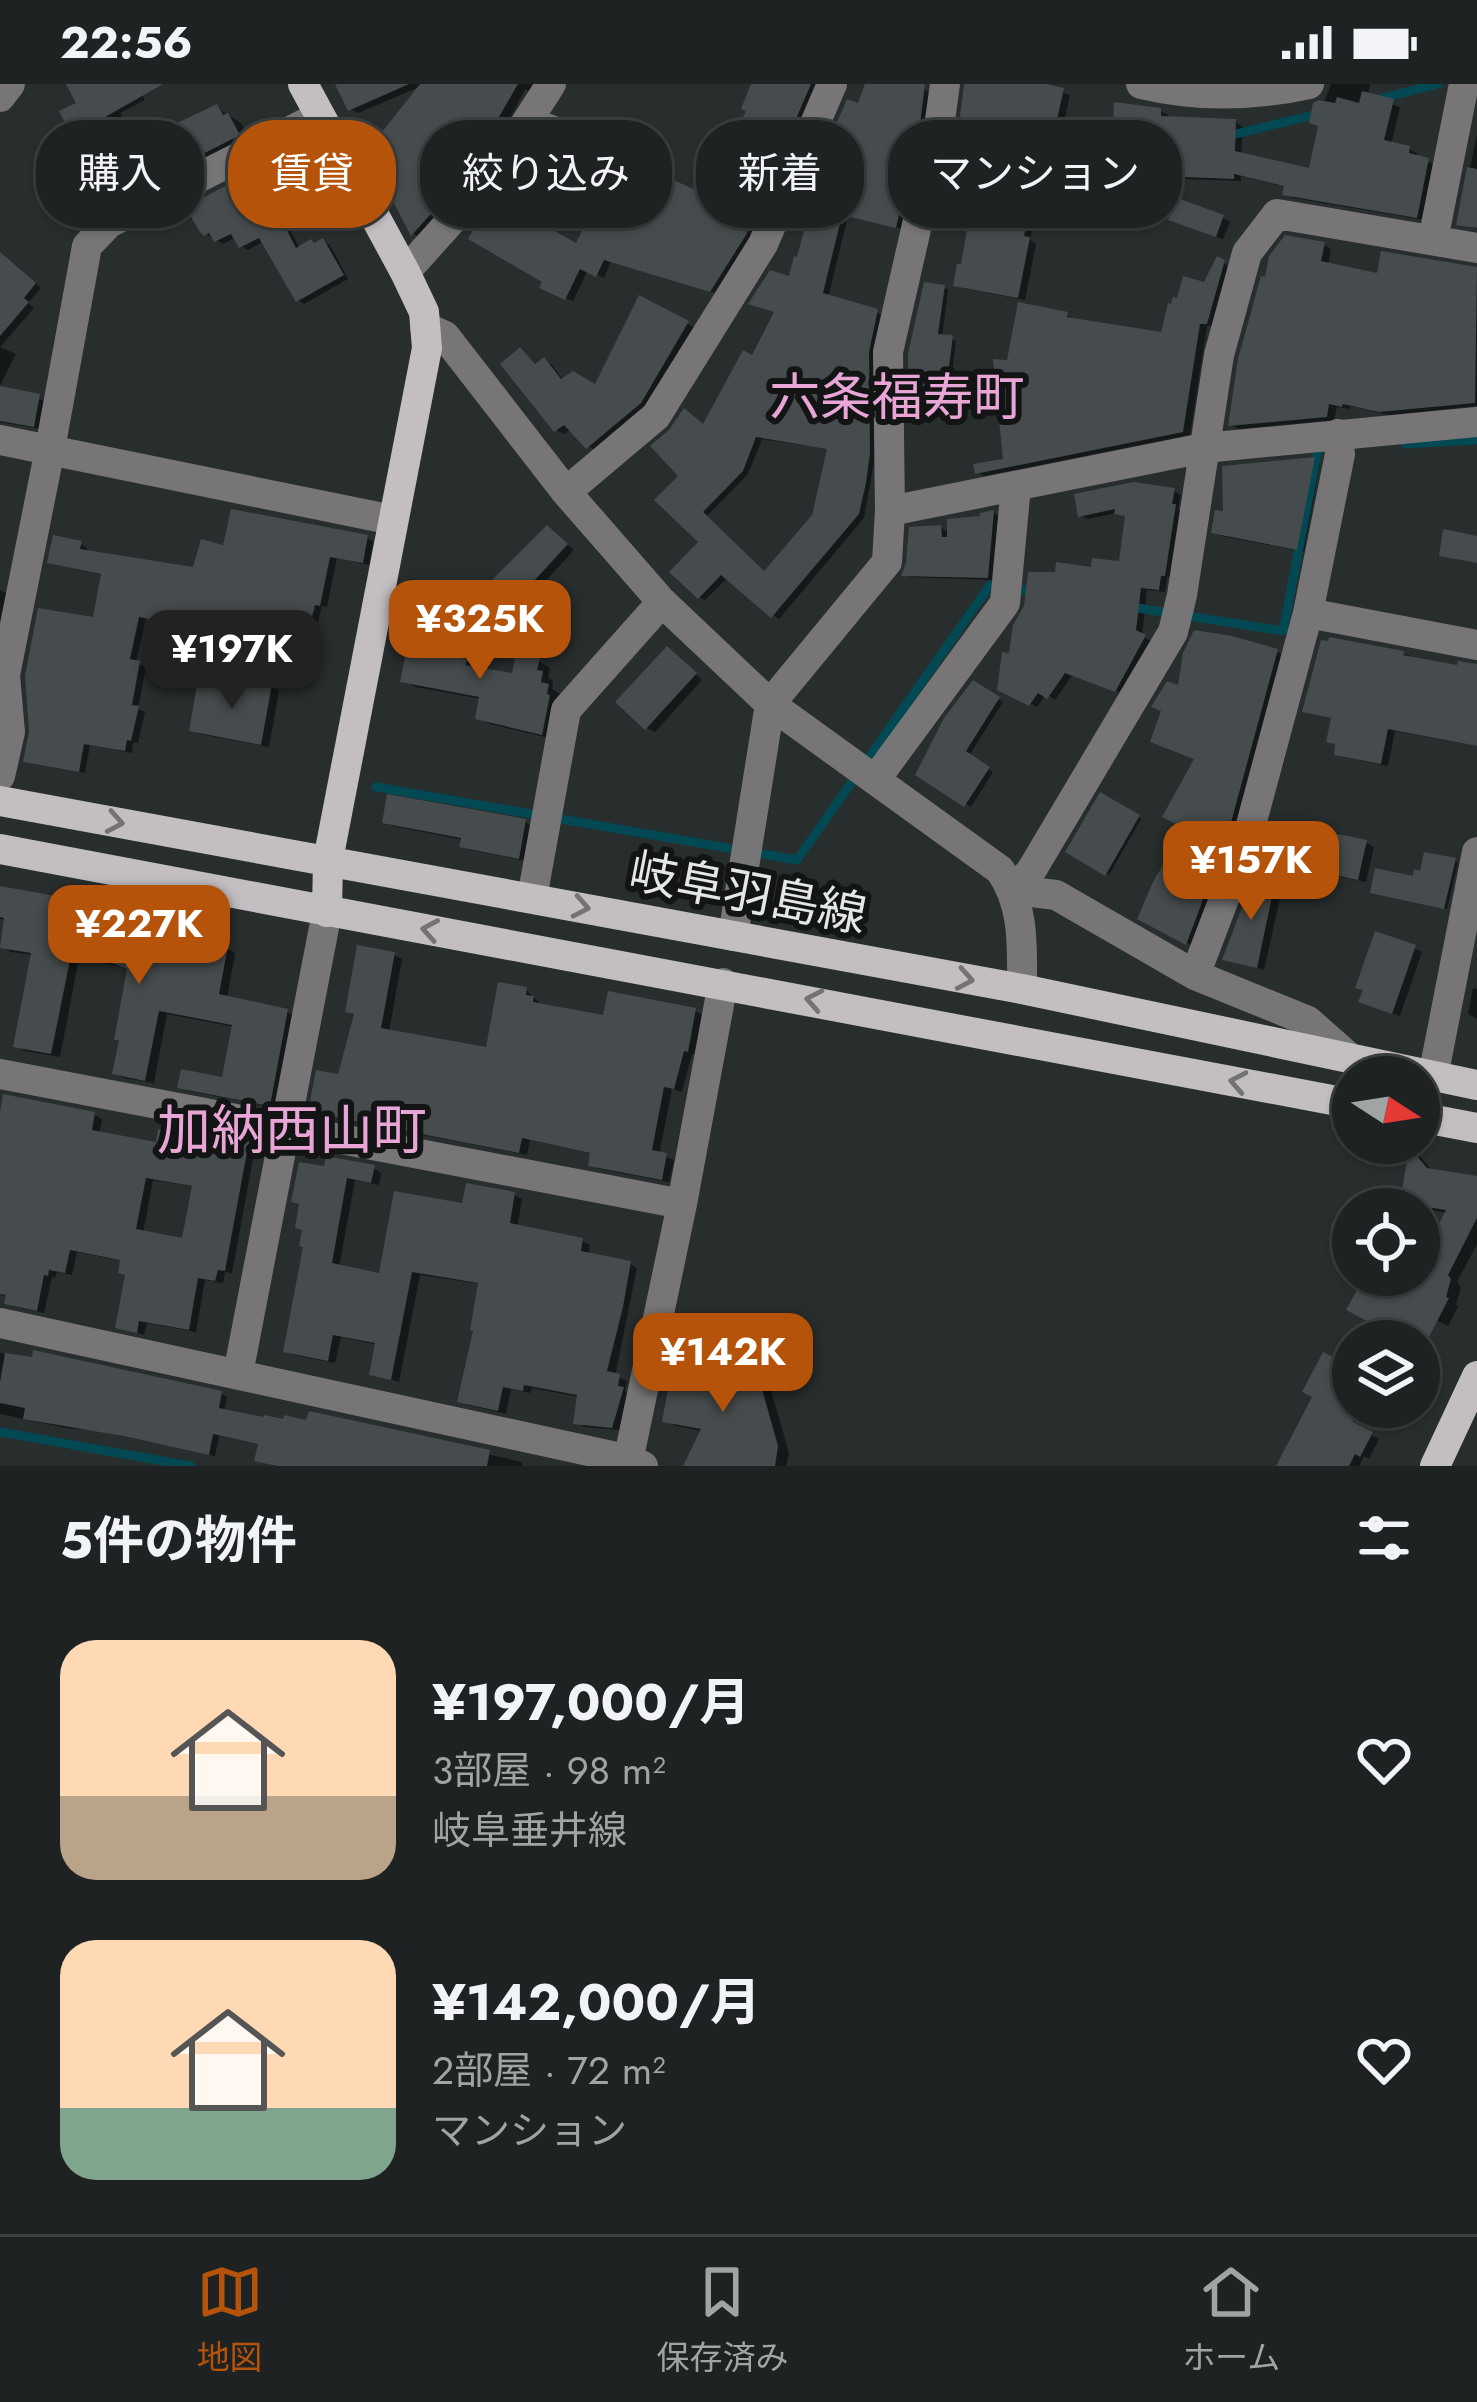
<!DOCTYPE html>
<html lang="ja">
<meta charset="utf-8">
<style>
:root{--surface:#1e2222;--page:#262a2a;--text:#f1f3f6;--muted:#a1a4a5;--line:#3c3f40;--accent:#b45309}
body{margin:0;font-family:Jost,"Noto Sans JP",sans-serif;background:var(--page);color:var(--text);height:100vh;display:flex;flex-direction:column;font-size:45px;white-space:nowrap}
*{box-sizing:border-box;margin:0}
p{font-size:39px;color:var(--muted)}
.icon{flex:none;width:66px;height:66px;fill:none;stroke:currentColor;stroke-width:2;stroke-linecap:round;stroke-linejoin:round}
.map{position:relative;height:1382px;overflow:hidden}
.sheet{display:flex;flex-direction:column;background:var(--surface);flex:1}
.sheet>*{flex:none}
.hud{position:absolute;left:36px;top:36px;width:1407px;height:108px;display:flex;gap:24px}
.needle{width:78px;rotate:102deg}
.controls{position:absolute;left:1332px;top:972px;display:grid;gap:24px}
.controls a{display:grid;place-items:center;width:108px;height:108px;border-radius:50%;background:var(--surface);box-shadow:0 3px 9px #0004,0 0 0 3px var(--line);font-size:60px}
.price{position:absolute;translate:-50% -102px;padding:0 27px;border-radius:24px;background:var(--accent);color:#fff;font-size:39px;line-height:78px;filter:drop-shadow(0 3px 6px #0008)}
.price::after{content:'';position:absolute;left:50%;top:72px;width:36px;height:27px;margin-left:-18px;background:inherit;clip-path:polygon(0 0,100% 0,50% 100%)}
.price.current{background:#222;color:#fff}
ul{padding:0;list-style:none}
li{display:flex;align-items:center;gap:36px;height:300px;padding:0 60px}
li span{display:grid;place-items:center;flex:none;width:336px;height:240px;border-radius:36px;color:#555}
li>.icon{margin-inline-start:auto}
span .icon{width:144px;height:144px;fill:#fffc;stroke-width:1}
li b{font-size:51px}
h2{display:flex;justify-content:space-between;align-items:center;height:144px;padding:0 60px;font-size:51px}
.chip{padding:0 42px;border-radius:48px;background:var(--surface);box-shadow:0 3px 9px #0004,0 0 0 3px var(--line);font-size:42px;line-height:108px}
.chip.current{background:var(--accent);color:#fff}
.status{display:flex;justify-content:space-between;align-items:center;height:84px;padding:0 60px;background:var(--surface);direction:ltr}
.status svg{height:33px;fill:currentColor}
.dock{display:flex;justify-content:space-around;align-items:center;height:168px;border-top:3px solid var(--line);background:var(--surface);font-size:33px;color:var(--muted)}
.dock a{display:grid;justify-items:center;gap:6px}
.dock .current{color:var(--accent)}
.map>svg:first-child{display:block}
.shadow{fill:#0007;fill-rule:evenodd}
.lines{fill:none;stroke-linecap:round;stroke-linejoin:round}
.stream{stroke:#024953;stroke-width:9}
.building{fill:#464c4d;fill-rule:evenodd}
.minor{stroke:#777576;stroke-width:30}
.major{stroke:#c2bec1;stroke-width:30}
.oneway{stroke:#737274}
.labels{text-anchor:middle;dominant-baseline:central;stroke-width:12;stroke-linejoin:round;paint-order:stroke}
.street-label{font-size:48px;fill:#e3e7e7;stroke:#131515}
.neighbourhood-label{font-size:51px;fill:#e8a5d6;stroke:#131515}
.quarter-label{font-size:54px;fill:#e8a5d6;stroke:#131515}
</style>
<div class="status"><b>22:56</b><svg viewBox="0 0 49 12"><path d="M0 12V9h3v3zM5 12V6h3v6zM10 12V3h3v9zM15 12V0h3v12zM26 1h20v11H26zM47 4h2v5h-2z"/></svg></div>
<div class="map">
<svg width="1477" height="1382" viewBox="0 0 1477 1382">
<rect width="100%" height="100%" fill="#282d2e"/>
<!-- shadow -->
<path class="shadow" d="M69 0H136L145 16 120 29 122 32 81 53 74 49 80 20Z
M352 0H539L533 9 525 5 498 58 421 154 414 150 380 86 422 2 358 29 350 25Z
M754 0H817L752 155 718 210 611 177 604 194 588 186 573 217 550 207 577 163 613 146 637 119 707 115 750 27Z
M869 0H912L930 8 925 45 902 145 848 132 828 214 882 231 875 373 864 434 779 535 728 493 705 516 699 513 702 458 682 392 705 343 754 275 791 196ZM762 355 830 365 815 432 766 490 706 433 748 390Z
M967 0H1033L1070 11 1052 91 1044 90 1030 156 1036 160 1025 216 963 204 956 200 963 184 974 124Z
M1331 0H1370L1368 12 1400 23 1391 61 1409 65 1417 69 1416 74 1436 81 1425 136 1293 114 1285 110 1287 103 1241 92V97L1122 93 1114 88 1160 27 1168 31V36L1235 38 1243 43 1241 72 1312 88 1321 43 1316 21 1325 16Z
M217 24 241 39 251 58 206 81 193 74Z
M1477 50V145L1459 139Z
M291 72 298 76 314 106 279 124 300 165 323 158 330 161 348 195 304 220 298 216 264 157 248 166 241 162 236 153 223 160 206 150Z
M1114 94 1223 134 1230 138 1223 155 1178 139 1174 127 1120 126 1113 122Z
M1324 161 1331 165 1328 182 1379 192 1477 186V322L1389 331 1350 322V325L1337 323 1334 336 1238 345 1231 341Z
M0 170 41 204 28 219 34 224 0 263 16 270 0 302Z
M1218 176 1231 183 1214 242H1207L1190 351 984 392 978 388 1006 378 1009 279 1067 231 1074 235 1163 251 1205 201Z
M944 204 948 206 942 254 956 257 949 315 911 308Z
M640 215 695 244 649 323 596 368 571 345 564 350 556 346 521 267 537 282 544 277 552 281 564 297 596 304Z
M0 305 46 317 41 345 0 338Z
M1314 376 1320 380 1304 468 1222 452 1215 448 1226 431Z
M1174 407 1181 411 1178 425 1182 427 1172 494 1167 493 1165 508 1147 506 1142 552 1151 557 1122 609 1073 590 1055 616 1046 610 1037 623 1000 604 1011 572 1094 486 1121 481 1128 433 1118 429 1087 435 1080 431Z
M994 429 999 432 993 496 910 493 905 490 941 444 950 449Z
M548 444 574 466 539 504 546 510 526 530 518 525Z
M367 454 373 457 369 481 337 474 327 523 322 522 310 569 260 559 254 555 257 545 201 529 196 545 146 534 136 579 146 583 138 625 145 628 138 659 133 658 132 669 90 661 85 689 33 680 27 676 95 536 104 491 57 481 81 460 87 464 86 469 195 486 226 465Z
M0 506 8 510 0 552Z
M439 547 450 554 447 574 466 577 477 584 514 592 538 577 550 584 548 594 553 597 552 605 560 610 553 655 490 640 478 633 482 615 415 603 404 597Z
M1277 568 1284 571 1235 750 1193 862 1141 834 1188 743 1198 675 1180 605Z
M1403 570 1460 585 1477 583V662L1395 647 1388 682 1344 673 1337 669 1338 662 1329 657 1334 635 1305 626Z
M675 571 702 596 655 648 647 644Z
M973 600 1003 618 969 672 993 688 971 723 919 690Z
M271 602 279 607 269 663 200 650 192 646 239 612Z
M1101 712 1141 735 1109 791 1069 767Z
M385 738H525L533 743 527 777 470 766 462 762 463 756 393 742Z
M1366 759 1374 763 1366 798 1331 791 1323 786Z
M1262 777 1275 784 1266 805 1281 810 1264 886 1225 875Z
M1455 777 1458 779 1447 825 1376 809Z
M0 805 81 820 155 827 163 831 162 838 180 842 189 847 187 857 227 865 235 869 227 915 287 928 296 933 278 1024 189 1007 181 1002 225 997 235 943 167 930 154 999 124 994 116 989 130 885 79 874 60 973 25 967 17 962 34 871 11 868 3 863 7 836 0 835Z
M1414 864 1422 868 1400 932 1370 921Z
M394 871 402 875 389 948 488 967 526 906 541 920 605 935 695 927 703 931 696 970H692L682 1008 672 1005 659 1071 674 1076 669 1098 599 1085 591 1081 593 1070 530 1056 527 1071 319 1031 312 1027 341 994 356 932 348 927Z
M1473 904 1477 905V935L1468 930Z
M94 1031 102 1035 99 1051 158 1062 247 1060 255 1064 232 1189 225 1188 223 1199 205 1196 196 1248 147 1239 144 1251 119 1243 128 1192 123 1177 77 1168 72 1191 57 1188 55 1194 52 1193 44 1229 15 1223 7 1218 9 1212 0 1211V1050ZM153 1096 195 1103 184 1157 143 1149Z
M1412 1067 1420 1072 1433 1088 1477 1095V1160L1457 1198 1461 1203 1456 1221 1458 1222 1448 1242 1421 1228 1368 1191H1419V1173L1424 1176 1448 1129 1414 1123 1403 1117Z
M301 1081 373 1084 381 1089 379 1101 355 1096 339 1184 382 1192 465 1122 514 1111 522 1115 517 1144 582 1157 590 1161 588 1171 629 1179 637 1184 615 1292 627 1297 625 1308 630 1311 620 1346 584 1343 576 1338 580 1313 532 1304 530 1309 511 1305 506 1330 468 1321 460 1317 476 1246 481 1200 420 1191 399 1298 373 1290 378 1261 341 1253 335 1279 294 1271 286 1266 306 1163Z
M750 1260 759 1265 789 1369 786 1382H691L703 1347 676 1342 665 1336 743 1293Z
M0 1269 221 1310 227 1313 224 1328 308 1339 311 1331 522 1378V1382H275L258 1376 261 1360 219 1352 215 1372 98 1347 66 1344 0 1330Z
M1353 1287V1323H1362L1352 1341 1379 1355 1369 1375 1364 1372 1359 1382H1279Z"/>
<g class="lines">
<!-- stream -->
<path class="stream" d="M1379 15 1438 0
M1045 51 1123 64
M1228 52 1322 29
M1405 360 1477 356
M1131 523 1283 547 1318 365 1322 364
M376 703 797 776 990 501 1037 508
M0 1348 191 1382"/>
</g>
<!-- building -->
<path class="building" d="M66 0H163L72 52 59 27 76 19Z
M335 0H409L348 27Z
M420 0H518L489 50 491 52 470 81 473 83 411 152 377 87 371 62Z
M751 0H811L746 151 710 208 604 176 596 193 580 185 565 216 539 204 542 198 468 155 481 132 497 115 576 159 590 131 611 142 627 111 636 115 650 85 706 111 746 27 741 25Z
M865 0H925L920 40 896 144 842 131 823 209 878 225 869 268 870 369 866 399 859 430 771 534 721 491 698 515 669 488 698 458 654 416 678 392 650 362 669 346 684 324 703 340 743 266 752 271 774 228 748 220 770 186 789 192 794 172 797 173 811 120 803 117 847 15 858 19ZM756 353 827 365 812 431 764 487 703 428 743 387Z
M964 0H1047L1064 4 1045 90 1037 88 1024 152 1030 153 1018 214 953 202 957 180H961L971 124 943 116 958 48Z
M1362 7 1394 15 1384 56 1410 62 1409 69 1429 74 1417 134 1282 111 1284 102 1234 90V95L1111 90 1114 18 1161 24V32L1236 35 1235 67 1309 84 1318 42 1309 39 1313 19 1319 16 1335 19 1337 13 1359 19Z
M217 20 223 31 228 29 240 51 191 76 173 41Z
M291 68 309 102 274 121 296 164 311 155 314 159 323 154 344 191 296 218 259 154 239 164 231 150 214 158 209 149 204 152 200 148 185 123Z
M1467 83 1477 85V144L1456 141Z
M1111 90 1224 131 1216 153 1168 136 1172 124 1109 123Z
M1285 151 1325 158 1321 177 1377 189 1381 167 1477 183 1475 319 1379 328 1343 320 1342 323 1329 320 1327 333 1228 342 1238 275 1261 192 1265 193 1269 172Z
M0 168 36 199 24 214 29 218 0 252Z
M1217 172 1225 176 1207 240H1200L1183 348 975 390 973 380 1003 375 993 275 1007 276 1018 218 1068 228 1067 233 1161 248 1168 219 1171 220 1173 213 1177 214 1183 192 1204 198Z
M924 198 945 201 938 250 953 251 945 314 908 310V270Z
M639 211 689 237 641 319 586 365 564 341 554 348 500 280 520 263 535 280 544 273 561 295 573 287 595 300Z
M0 302 40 310 34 343 0 337Z
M1315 373 1297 466 1211 449 1215 426 1223 427 1222 382Z
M1133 398 1175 404 1172 420H1176L1165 492H1161L1159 506 1141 504 1136 546 1146 551 1115 608 1065 589 1047 615 1038 609 1029 622 997 606 1002 568 1009 569 1013 541 1024 522 1028 488H1055L1056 478 1091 483 1092 474 1119 477 1125 432 1114 430 1115 425 1078 433 1074 410Z
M231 425 368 451 363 479 330 473 320 522 315 521 303 568 251 556 254 545 194 528 189 543 139 533 130 575 140 577 132 621 139 622 131 657 127 656 125 667 84 660 79 688 23 678 29 647 25 592 38 524 93 533 101 490 47 479 53 451 82 457 80 465 193 483 201 455 223 461Z
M994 426 988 494 901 492 906 479 909 443 941 441 942 453H947V435L980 432V429Z
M547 441 568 460 533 498 540 504 517 528 488 500Z
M1443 445 1477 452V479L1439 472Z
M412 539 440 544 435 568 467 575 466 581 512 589 516 569 540 574 537 586 543 587 541 598 549 600 547 610 550 611 542 651 475 635 479 613 400 598Z
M1194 546 1232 552 1278 565 1229 746 1186 861 1137 835 1153 798 1184 744 1162 733 1194 675 1150 658 1161 627 1151 623 1167 597 1178 601 1183 569Z
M1329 553 1404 567 1403 571 1457 581 1458 577 1477 580V662L1388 645 1381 680 1334 671 1335 660 1326 658 1331 634 1302 628 1321 556 1328 557Z
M667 562 697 589 645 646 615 618Z
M240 594 272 600 261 661 189 647 197 601 237 608Z
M973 596 1000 613 966 667 990 683 964 723 915 691 944 634Z
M1100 708 1140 731 1105 792 1065 768Z
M387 710 526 735 519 775 459 763 461 754 382 739Z
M1328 748 1367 756 1358 796 1320 788Z
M1424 768 1456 774 1444 825 1370 809 1375 784 1413 792 1414 785 1420 787Z
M1261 773 1269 777 1259 800 1274 803 1257 884 1222 876Z
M0 802 78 816 79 813 113 820 114 816 156 824 154 834 181 839 179 852 228 862 219 910 288 925 270 1022 177 1004 181 985 222 993 232 941 159 927 145 997 112 990 119 956H114L127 885 115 880 71 871 51 970 13 963 31 869 0 864 4 834 0 833Z
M1375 847 1416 861 1392 930 1358 918 1363 906 1355 904Z
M357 861 395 868 381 944 486 963 498 898 527 903 526 911 534 912 533 918 603 931 608 907 696 924 688 968 684 967 674 1005 664 1003 652 1066 667 1069 662 1096 588 1082 590 1069 522 1054 519 1069 308 1028 316 986 338 990 354 930 345 928Z
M3 1010 95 1028 92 1046 156 1058 158 1045 170 1047 171 1042 249 1057 225 1187 218 1186 215 1197 198 1194 189 1246 139 1237 137 1249 115 1244 125 1191 118 1189 120 1176 70 1166 65 1189 49 1186 48 1192 44 1191 37 1227 4 1220 6 1211 0 1210V1028ZM146 1094 192 1102 182 1154 136 1145Z
M1409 1063 1427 1084 1477 1092V1134L1448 1191 1451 1195 1446 1213 1449 1214 1427 1257H1380L1386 1247 1346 1226 1365 1191H1419V1178L1446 1126 1400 1119Z
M326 1072 375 1081 371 1099 347 1094 332 1179 379 1189 394 1107 462 1119 466 1099 515 1108 510 1139 583 1154 581 1167 631 1177 623 1223 607 1287 620 1290 618 1302 624 1303 612 1344 573 1340 577 1311 524 1301 523 1307 503 1303 498 1327 457 1318 473 1247 470 1246 478 1199 412 1188 391 1296 369 1291 375 1259 333 1251 328 1277 283 1268 303 1163 299 1162 302 1146 295 1144 299 1120 291 1118 299 1078 324 1082Z
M748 1255 778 1362 775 1382H683L701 1345 662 1338 673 1277 740 1290Z
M33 1266 222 1307 219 1324 264 1333V1331L283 1335 284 1331 306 1336 309 1327 490 1366 487 1382H277L254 1377 258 1360 213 1350 209 1371 123 1352 23 1335 25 1324 0 1319V1298L5 1269 32 1273Z
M1323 1268 1353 1283V1338L1373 1348 1360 1373 1355 1370 1349 1382H1276L1312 1313 1302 1308Z"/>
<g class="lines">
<!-- minor -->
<path class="minor" d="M1141 0C1195 13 1254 12 1309 0
M0 13 10 0
M528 38 631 74
M1433 156 1464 0
M405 188 494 89 551 0
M425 243 445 252 566 408 662 518 770 620 1000 786C1025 822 1022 863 1022 905
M0 356 393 436
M566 408 656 332 763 160 832 0
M890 427 1204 364 1477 338
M1308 529 1477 561
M0 692 10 648 5 591 50 365 87 162 109 139 320 32
M875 696 1005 519 1016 402
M1014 806 1031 787 1173 548 1182 511 1219 271 1247 169 1277 130 1477 164
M1014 806 1056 811 1195 891 1308 937 1351 975
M532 814 566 626 662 518
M733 852 770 620 887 478 890 427 888 268 939 44 945 0
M1195 891 1248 752 1308 529 1340 370 1338 350
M0 990 682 1120
M1433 993 1477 768
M0 1239 630 1376 643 1382
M238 1290 327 828
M627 1382 682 1120 723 899"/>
<!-- major -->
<path class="major" d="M303 0 405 188 424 228 427 264 328 776 327 828
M0 717 1022 905 1477 1001
M0 765 1353 1020
M1419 1033 1477 1044
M1435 1382 1477 1292"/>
</g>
<!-- one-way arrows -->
<defs><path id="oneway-chevron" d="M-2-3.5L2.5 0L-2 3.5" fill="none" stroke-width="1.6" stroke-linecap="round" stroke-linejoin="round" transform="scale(3)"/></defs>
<g class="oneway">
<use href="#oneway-chevron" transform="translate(115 738) rotate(10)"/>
<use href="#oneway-chevron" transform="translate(581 823) rotate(11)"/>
<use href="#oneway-chevron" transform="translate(430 846) rotate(-170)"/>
<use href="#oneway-chevron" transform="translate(965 895) rotate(10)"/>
<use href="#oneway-chevron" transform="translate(814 916) rotate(-169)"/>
<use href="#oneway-chevron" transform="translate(1238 998) rotate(-169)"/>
</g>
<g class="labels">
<!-- street labels -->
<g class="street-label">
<text transform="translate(748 809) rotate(11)">岐阜羽島線</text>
</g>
<!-- neighbourhood labels -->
<g class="neighbourhood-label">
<text x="897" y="313">六条福寿町</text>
</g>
<!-- quarter labels -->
<g class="quarter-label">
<text x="292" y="1046">加納西山町</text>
</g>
</g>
</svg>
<div class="controls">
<a><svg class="needle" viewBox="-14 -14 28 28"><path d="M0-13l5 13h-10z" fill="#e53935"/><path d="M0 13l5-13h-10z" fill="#a1a4a5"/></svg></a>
<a><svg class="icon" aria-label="locate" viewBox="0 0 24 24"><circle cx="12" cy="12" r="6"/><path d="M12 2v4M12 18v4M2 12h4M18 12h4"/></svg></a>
<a><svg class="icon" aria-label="layers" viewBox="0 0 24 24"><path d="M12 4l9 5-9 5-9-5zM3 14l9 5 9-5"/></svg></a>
</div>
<b class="price" style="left:480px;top:598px">¥325K</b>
<b class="price current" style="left:232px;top:628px">¥197K</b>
<b class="price" style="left:1251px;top:839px">¥157K</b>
<b class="price" style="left:139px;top:903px">¥227K</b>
<b class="price" style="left:723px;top:1331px">¥142K</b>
<div class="hud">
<a class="chip">購入</a>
<a class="chip current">賃貸</a>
<a class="chip">絞り込み</a>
<a class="chip">新着</a>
<a class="chip">マンション</a>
</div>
</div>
<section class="sheet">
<h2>5件の物件<svg class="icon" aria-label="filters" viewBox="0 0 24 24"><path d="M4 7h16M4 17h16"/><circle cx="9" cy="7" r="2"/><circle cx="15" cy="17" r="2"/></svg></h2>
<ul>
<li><span style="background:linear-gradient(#ffd9b3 65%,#b9a48a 0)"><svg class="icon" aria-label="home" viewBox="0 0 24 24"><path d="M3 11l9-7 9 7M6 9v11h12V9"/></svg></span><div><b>¥197,000/月</b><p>3部屋 · 98 m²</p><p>岐阜垂井線</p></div><svg class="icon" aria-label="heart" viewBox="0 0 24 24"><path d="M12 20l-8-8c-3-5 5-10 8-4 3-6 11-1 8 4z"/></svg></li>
<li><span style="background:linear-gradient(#ffd9b3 70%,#7fa58c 0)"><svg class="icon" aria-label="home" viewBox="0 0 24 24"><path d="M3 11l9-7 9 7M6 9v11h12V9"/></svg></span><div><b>¥142,000/月</b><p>2部屋 · 72 m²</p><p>マンション</p></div><svg class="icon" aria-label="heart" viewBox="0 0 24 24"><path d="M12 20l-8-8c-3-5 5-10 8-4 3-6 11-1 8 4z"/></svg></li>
</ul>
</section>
<nav class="dock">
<a class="current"><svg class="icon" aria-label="map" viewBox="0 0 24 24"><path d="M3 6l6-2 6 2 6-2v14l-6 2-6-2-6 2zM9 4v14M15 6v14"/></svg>地図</a>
<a><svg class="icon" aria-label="saved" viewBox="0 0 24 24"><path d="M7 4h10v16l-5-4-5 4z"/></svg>保存済み</a>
<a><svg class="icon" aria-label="home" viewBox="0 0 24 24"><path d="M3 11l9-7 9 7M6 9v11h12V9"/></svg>ホーム</a>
</nav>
